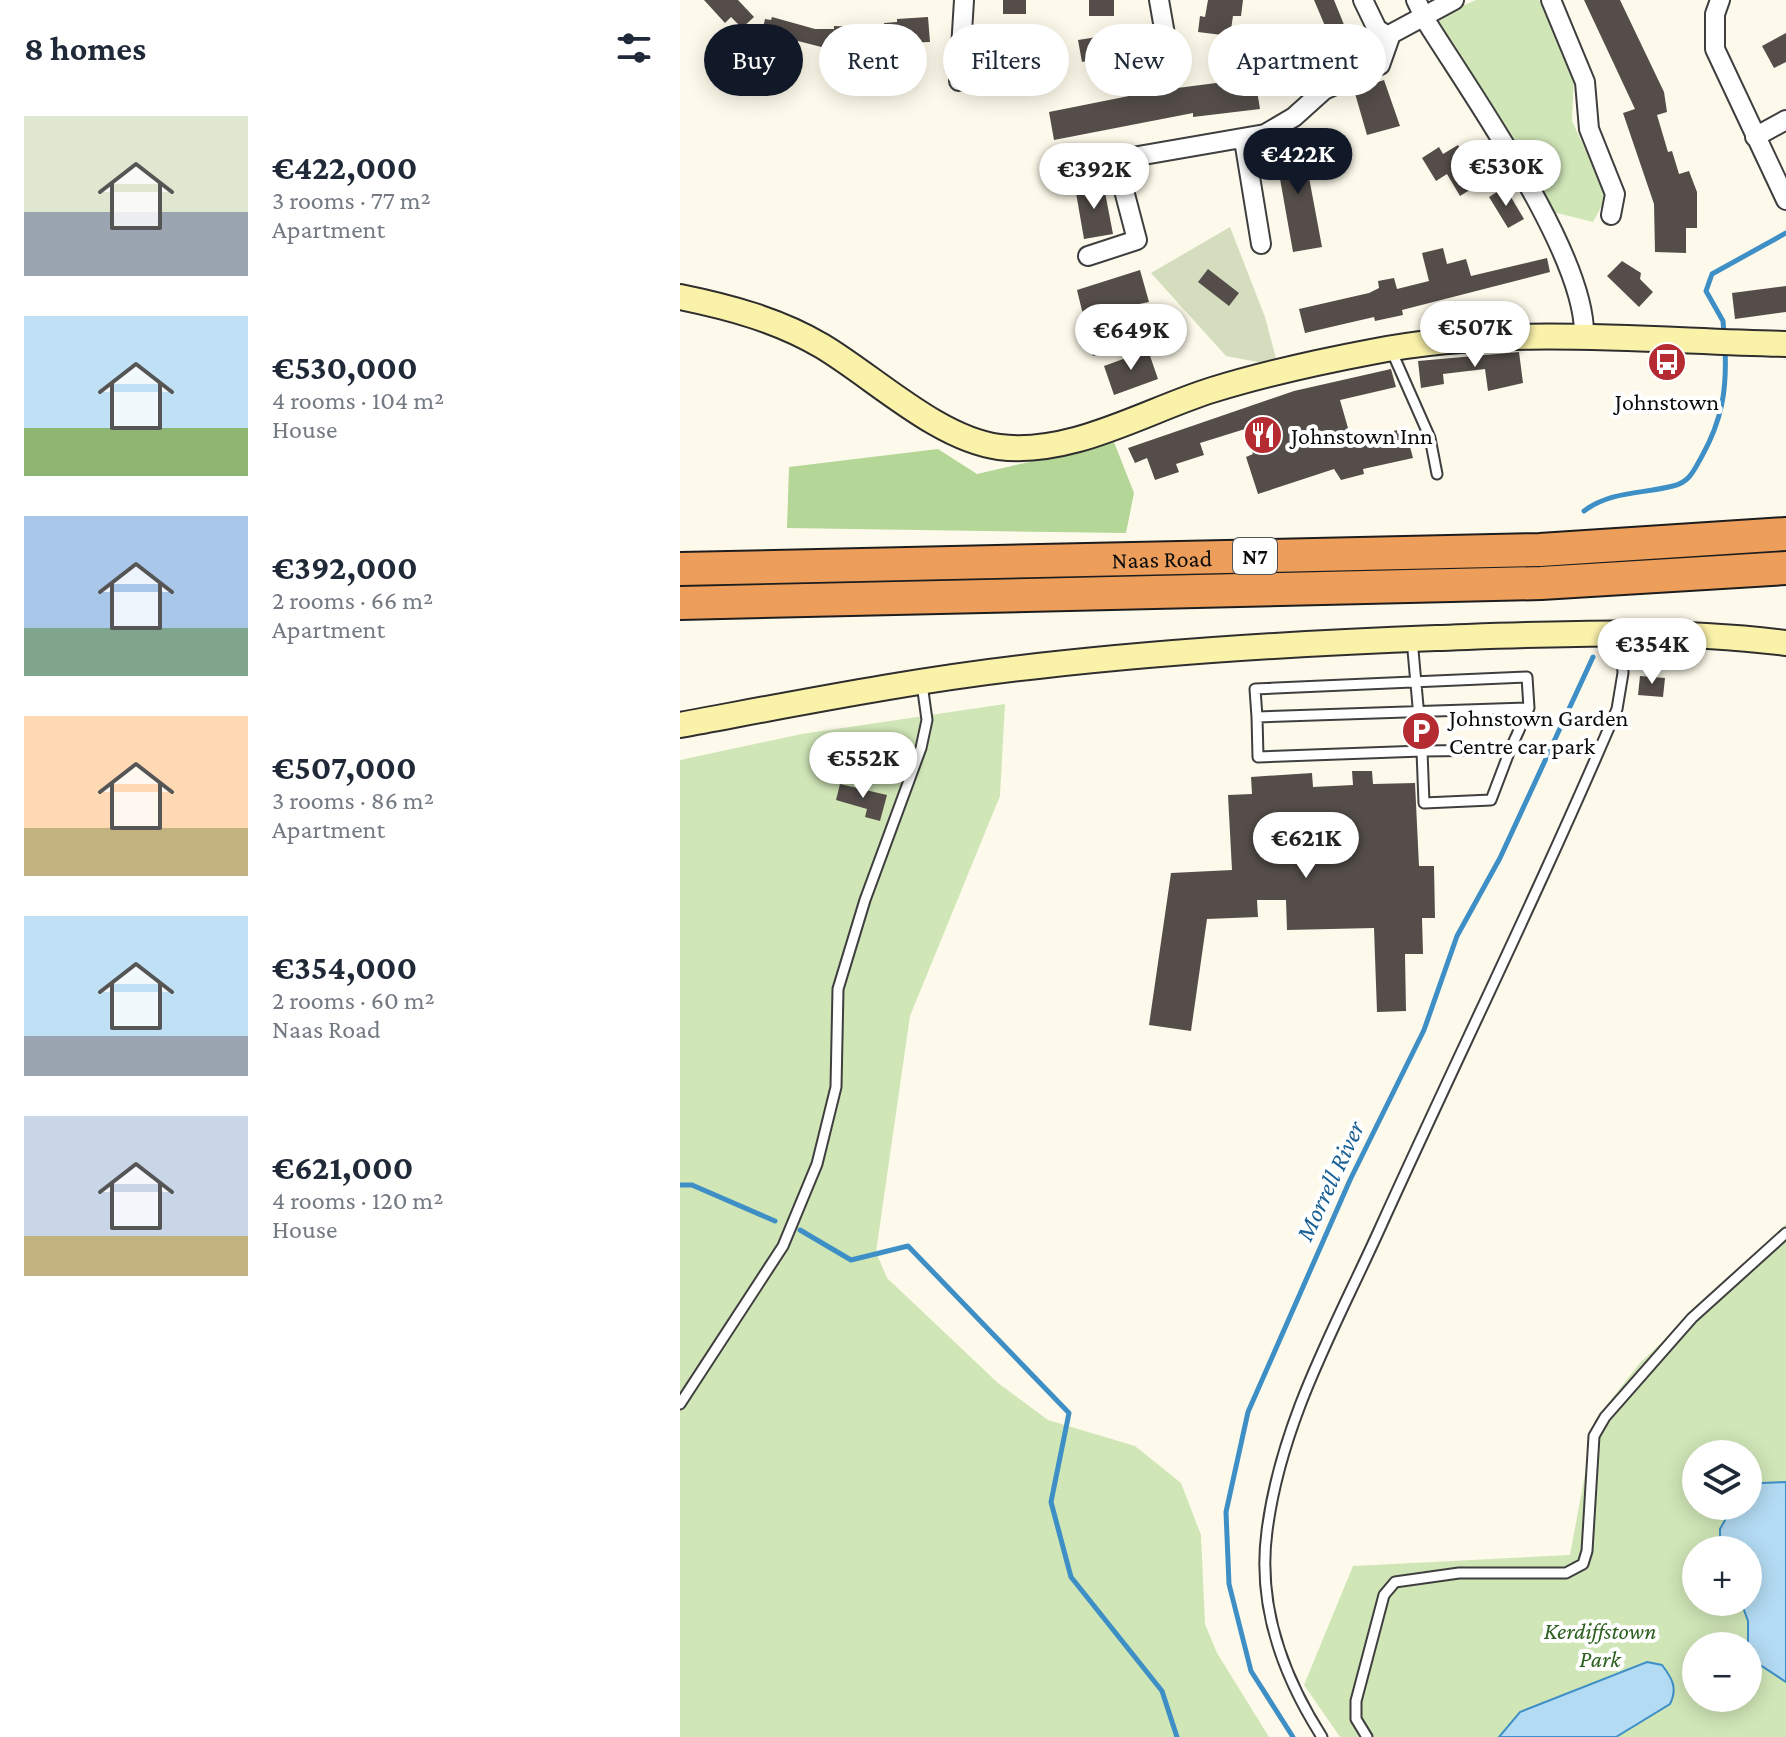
<!DOCTYPE html>
<meta charset="utf-8">
<style>
:root{--surface:#fff;--page:#f2f2f3;--text:#1f2937;--muted:#747a83;--accent:#111827}
body{margin:0;font-family:"Crimson Pro",serif;background:var(--page);color:var(--text);height:100vh;display:flex;flex-direction:column;font-size:30px;white-space:nowrap}
*{box-sizing:border-box;margin:0}
p{font-size:26px;color:var(--muted)}
.icon{flex:none;width:44px;height:44px;fill:none;stroke:currentColor;stroke-width:2;stroke-linecap:round;stroke-linejoin:round}
.map{position:relative;flex:1;overflow:hidden}
.drawer{display:flex;flex-direction:column;background:var(--surface);width:680px}
.drawer>*{flex:none}
.guide{position:absolute;left:24px;top:24px;width:760px;height:72px;display:flex;gap:16px}
.tools{position:absolute;left:1002px;top:1440px;display:grid;gap:16px}
.tools a{display:grid;place-items:center;width:80px;height:80px;border-radius:50%;background:var(--surface);box-shadow:0 4px 20px #0003;font-size:40px}
.price{position:absolute;translate:-50% -68px;padding:0 18px;border-radius:28px;background:#fff;color:#222;font-size:26px;line-height:52px;filter:drop-shadow(0 2px 4px #0008)}
.price::after{content:'';position:absolute;left:50%;top:48px;width:24px;height:18px;margin-left:-12px;background:inherit;clip-path:polygon(0 0,100% 0,50% 100%)}
.price.selected{background:var(--accent);color:#fff}
ul{padding:0;list-style:none}
li{display:flex;align-items:center;gap:24px;height:200px;padding:0 24px}
li span{display:grid;place-items:center;flex:none;width:224px;height:160px;border-radius:0px;color:#555}
li>.icon{margin-inline-start:auto}
span .icon{width:96px;height:96px;fill:#fffc;stroke-width:1}
li b{font-size:34px}
h2{display:flex;justify-content:space-between;align-items:center;height:96px;padding:0 24px;font-size:34px}
.pill{padding:0 28px;border-radius:36px;background:var(--surface);box-shadow:0 4px 20px #0003;font-size:28px;line-height:72px}
.pill.selected{background:var(--accent);color:#fff}
main{display:flex;flex:1;min-height:0}
.map>svg:first-child{display:block}
.green{fill:#d0e6b7;fill-rule:evenodd}
.forest{fill:#b4d697}
.cemetery{fill:#d4debe}
.water{fill:#b3dbf3;stroke:#3e8fc6;stroke-width:2}
.lines{fill:none;stroke-linecap:round;stroke-linejoin:round}
.stream{stroke:#3e8fc6;stroke-width:5}
.building{fill:#544d49}
.lane-casing{stroke:#3f3f3f;stroke-width:13}
.street-casing{stroke:#3f3f3f;stroke-width:22}
.secondary-casing{stroke:#2e2e2e;stroke-width:28}
.highway-casing{stroke:#1d1d1d;stroke-width:36}
.lane{stroke:#fff;stroke-width:9}
.street{stroke:#fff;stroke-width:18}
.secondary{stroke:#fbf2aa;stroke-width:24}
.highway{stroke:#ed9e5b;stroke-width:32}
.labels{text-anchor:middle;dominant-baseline:central;stroke-width:8;stroke-linejoin:round;paint-order:stroke}
.shield{fill:#fff;stroke:#555;stroke-width:2}
.shield-label{font-size:22px;font-weight:bold;fill:#0c0c0c}
.poi-label{font-size:24px;fill:#0c0c0c;stroke:#fff;text-anchor:start}
.street-label{font-size:24px;fill:#0c0c0c;stroke:#fff}
.park-label{font-size:24px;font-style:italic;fill:#2d6020;stroke:#fff}
.water-label{font-size:26px;font-style:italic;fill:#1c6196;stroke:#fff}
</style>
<main>
<section class="drawer">
<h2>8 homes<svg class="icon" aria-label="filters" viewBox="0 0 24 24"><path d="M4 7h16M4 17h16"/><circle cx="9" cy="7" r="2"/><circle cx="15" cy="17" r="2"/></svg></h2>
<ul>
<li><span style="background:linear-gradient(#dfe7d0 60%,#9aa5b1 0)"><svg class="icon" aria-label="home" viewBox="0 0 24 24"><path d="M3 11l9-7 9 7M6 9v11h12V9"/></svg></span><div><b>€422,000</b><p>3 rooms · 77 m²</p><p>Apartment</p></div></li>
<li><span style="background:linear-gradient(#bfe0f5 70%,#8fb573 0)"><svg class="icon" aria-label="home" viewBox="0 0 24 24"><path d="M3 11l9-7 9 7M6 9v11h12V9"/></svg></span><div><b>€530,000</b><p>4 rooms · 104 m²</p><p>House</p></div></li>
<li><span style="background:linear-gradient(#a9c7e8 70%,#7fa58c 0)"><svg class="icon" aria-label="home" viewBox="0 0 24 24"><path d="M3 11l9-7 9 7M6 9v11h12V9"/></svg></span><div><b>€392,000</b><p>2 rooms · 66 m²</p><p>Apartment</p></div></li>
<li><span style="background:linear-gradient(#ffd9b3 70%,#c2b280 0)"><svg class="icon" aria-label="home" viewBox="0 0 24 24"><path d="M3 11l9-7 9 7M6 9v11h12V9"/></svg></span><div><b>€507,000</b><p>3 rooms · 86 m²</p><p>Apartment</p></div></li>
<li><span style="background:linear-gradient(#bfe0f5 75%,#9aa5b1 0)"><svg class="icon" aria-label="home" viewBox="0 0 24 24"><path d="M3 11l9-7 9 7M6 9v11h12V9"/></svg></span><div><b>€354,000</b><p>2 rooms · 60 m²</p><p>Naas Road</p></div></li>
<li><span style="background:linear-gradient(#c9d6e8 75%,#c2b280 0)"><svg class="icon" aria-label="home" viewBox="0 0 24 24"><path d="M3 11l9-7 9 7M6 9v11h12V9"/></svg></span><div><b>€621,000</b><p>4 rooms · 120 m²</p><p>House</p></div></li>
</ul>
</section>
<div class="map">
<svg width="1106" height="1737" viewBox="0 0 1106 1737">
<rect width="100%" height="100%" fill="#fefaeb"/>
<!-- green -->
<path class="green" d="M796 0H859L894 78 892 121 925 192 926 198 913 222 873 212 759 29 755 18Z
M325 704 320 796 230 1016 196 1252 207 1278 318 1383 368 1420 455 1446 501 1483 521 1535 525 1624 537 1653 589 1737H0V760L122 734Z
M1106 1224V1737H660L624 1685 673 1566 890 1555 915 1420 959 1364ZM1016 1454H1068V1506H1016ZM1016 1550H1068V1602H1016ZM1016 1646H1068V1698H1016Z"/>
<!-- forest -->
<path class="forest" d="M434 442 454 493 446 533 107 528 109 467 258 449 297 474Z"/>
<!-- cemetery -->
<path class="cemetery" d="M550 227 585 317 598 366 546 356 471 273Z"/>
<!-- water -->
<path class="water" d="M1106 1482V1682L1068 1657V1621L1061 1602H1068V1550H1040V1529L1053 1506H1068V1489L1082 1483Z
M967 1662 982 1665C992 1678 998 1688 990 1704L936 1737H819L840 1712Z"/>
<g class="lines">
<!-- stream -->
<path class="stream" d="M1044 334 1043 321 1026 291 1032 274 1106 233
M904 511C931 491 962 494 993 486 1010 482 1014 470 1022 456 1042 420 1047 390 1045 348
M0 1185H12L95 1221
M120 1230 171 1260 228 1246 389 1413 371 1502 391 1577 482 1691 497 1737
M613 1737 571 1671 549 1584 546 1512 568 1412 670 1180 744 1030 777 936 820 858 913 657"/>
</g>
<!-- building -->
<path class="building" d="M24 0H58L74 17 62 28 51 17 45 23Z
M323 0H346V14H323Z
M409 0H434V16H409Z
M528 0H563L561 16H553L550 36 518 32 520 16 525 17Z
M634 0H654L671 42 677 39 684 57 655 69 638 29 645 26Z
M904 0H940L984 92 987 112 977 115 988 152 992 151 999 174 1009 171 1017 192V228H1006V253L975 252 974 204 943 113 955 109Z
M92 17 135 29H154V26L205 28 204 23 217 22V19L248 17 250 42 185 44V52L153 50 118 41 117 49 86 41 88 33 82 32 85 19 91 20Z
M1106 33V62L1094 68 1082 46Z
M430 35 435 61 412 65 411 60 402 62 398 40Z
M326 38 348 41 344 67 322 63Z
M609 51 625 71 597 93 583 71Z
M575 78 580 109 513 117V113L374 140 369 112 474 91Z
M704 80 720 126 687 135 674 90Z
M622 140 642 247 613 252 594 145Z
M778 145 801 183 780 196 767 174 756 181 742 158 759 147 763 154Z
M423 182 433 234 404 239 395 187Z
M825 187 844 219 828 228 809 197Z
M763 248 767 264 786 259 791 276 867 258 870 272 722 310 723 315 695 321 694 317 625 333 619 309 689 293 699 288 698 281 714 278 717 289 749 281 742 253Z
M942 261 961 273 960 279 973 292 959 307 927 276Z
M528 269 559 293 549 306 518 282Z
M460 270 469 302 415 313 426 353 413 356 397 290Z
M1106 286V312L1055 319 1052 293Z
M468 350 478 379 434 395 424 366Z
M839 352 843 383 808 391 805 369 763 374 764 384 741 388 738 361Z
M711 369 716 387 660 400 672 442 725 428 733 458 683 469 684 474 661 480 654 469 578 494 566 457 573 454 565 429 520 443 524 455 496 464 499 472 475 480 467 458 455 463 448 448 614 391Z
M960 676 985 678 983 697 958 695Z
M672 771H692L693 784 735 783 739 866H754L755 918H742L743 954H725L726 1011 697 1012 694 928 607 930 606 900H577L578 917 527 919 511 1031 469 1025 491 873 552 870 548 795 572 794 571 777 632 773 633 787 673 785Z
M160 784 207 795 200 821 185 817 187 809 156 800Z"/>
<g class="lines">
<!-- lane casing -->
<g class="lane-casing">
<path id="lane" d="M712 352 750 438 757 474
M577 717 578 757 742 751 732 639
M830 750 811 800 744 803 742 751 830 750 849 708 577 717 575 689 847 677 849 708
M0 1404 103 1246 137 1164 156 1087 158 989 185 900 241 748 247 720 242 684
M642 1737C603 1676 577 1605 587 1531 601 1421 656 1326 701 1226 779 1054 863 883 937 709L943 673 941 635
M687 1737 676 1719V1701L704 1595 715 1582 779 1573H886L903 1564 907 1551 914 1436 925 1417 1012 1318 1106 1233"/>
</g>
<!-- street casing -->
<g class="street-casing">
<path id="street" d="M479 0 486 40
M683 0 697 29 709 37
M736 0 746 21C790 92 906 254 904 335
M871 0 905 82 909 129 935 194 931 215
M1040 0 1035 14V49L1106 200
M279 81 284 0
M1075 137 1106 120
M564 140 581 244
M383 169 585 134 614 117 644 90 700 65 711 34 774 0
M408 256 457 240 436 160"/>
</g>
<!-- secondary casing -->
<g class="secondary-casing">
<path id="secondary" d="M0 297C49 307 98 320 142 346 194 377 258 439 319 447 392 456 465 411 532 390 584 374 638 362 691 352 829 325 967 341 1106 344
M0 725C119 703 238 679 358 666 490 651 623 643 756 638 873 634 989 628 1106 643"/>
</g>
<!-- highway casing -->
<g class="highway-casing">
<g id="highway">
<path id="s1" d="M0 569 860 550 1106 534"/>
<path d="M0 603 861 583 1106 568"/>
</g>
</g>
<!-- lane -->
<use href="#lane" class="lane"/>
<!-- street -->
<use href="#street" class="street"/>
<!-- secondary -->
<use href="#secondary" class="secondary"/>
<!-- highway -->
<use href="#highway" class="highway"/>
</g>
<!-- icons -->
<defs>
<g id="bus-disc" transform="scale(2)"><circle r="9.5" fill="#b42b32" stroke="#fff"/><path d="M-5-6H5V4H4V6H2V4H-2V6H-4V4H-5ZM-3.5-4V0h7V-4ZM-3.5 1.2v1.5H-2V1.2ZM2 1.2v1.5H3.5V1.2Z" fill="#fff"/></g>
<g id="restaurant-disc" transform="scale(2)"><circle r="9.5" fill="#b42b32" stroke="#fff"/><path d="M-5-6h1v4h1v-4h1v4h1v-4h1v5L-1.5 .5V6h-2V.5L-5-1ZM5-6V6H3V1.5H1.5Q1.5-4 5-6Z" fill="#fff"/></g>
<g id="parking-disc" transform="scale(2)"><circle r="9.5" fill="#b42b32" stroke="#fff"/><path d="M-3.5-5.5H1a3.5 3.5 0 0 1 0 7H-1V5.5H-3.5ZM-1-3.4V-.6H.8a1.4 1.4 0 0 0 0-2.8Z" fill="#fff"/></g>
</defs>
<g fill-rule="evenodd">
<use href="#bus-disc" x="987" y="362"/>
<use href="#restaurant-disc" x="583" y="435"/>
<use href="#parking-disc" x="741" y="731"/>
</g>
<g class="labels">
<!-- shield labels -->
<rect class="shield" x="553" y="538" width="44" height="36" rx="6"/>
<g class="shield-label">
<text x="575" y="556">N7</text>
</g>
<!-- poi labels -->
<g class="poi-label">
<text x="987" y="401" text-anchor="middle">Johnstown</text>
<text x="611" y="435">Johnstown Inn</text>
<text x="769" y="717">Johnstown Garden<tspan x="769" dy="28">Centre car park</tspan></text>
</g>
<!-- street labels -->
<g class="street-label">
<text stroke="none"><textPath href="#s1" startOffset="482">Naas Road</textPath></text>
</g>
<!-- park labels -->
<g class="park-label">
<text x="920" y="1630">Kerdiffstown<tspan x="920" dy="28">Park</tspan></text>
</g>
<!-- water labels -->
<g class="water-label">
<text transform="translate(650 1181) rotate(-65)">Morrell River</text>
</g>
</g>
</svg>
<div class="tools">
<a><svg class="icon" aria-label="layers" viewBox="0 0 24 24"><path d="M12 4l9 5-9 5-9-5zM3 14l9 5 9-5"/></svg></a>
<a>+</a>
<a>−</a>
</div>
<b class="price selected" style="left:618px;top:196px">€422K</b>
<b class="price" style="left:826px;top:208px">€530K</b>
<b class="price" style="left:414px;top:211px">€392K</b>
<b class="price" style="left:795px;top:369px">€507K</b>
<b class="price" style="left:451px;top:372px">€649K</b>
<b class="price" style="left:972px;top:686px">€354K</b>
<b class="price" style="left:183px;top:800px">€552K</b>
<b class="price" style="left:626px;top:880px">€621K</b>
<div class="guide">
<a class="pill selected">Buy</a>
<a class="pill">Rent</a>
<a class="pill">Filters</a>
<a class="pill">New</a>
<a class="pill">Apartment</a>
</div>
</div>
</main>
